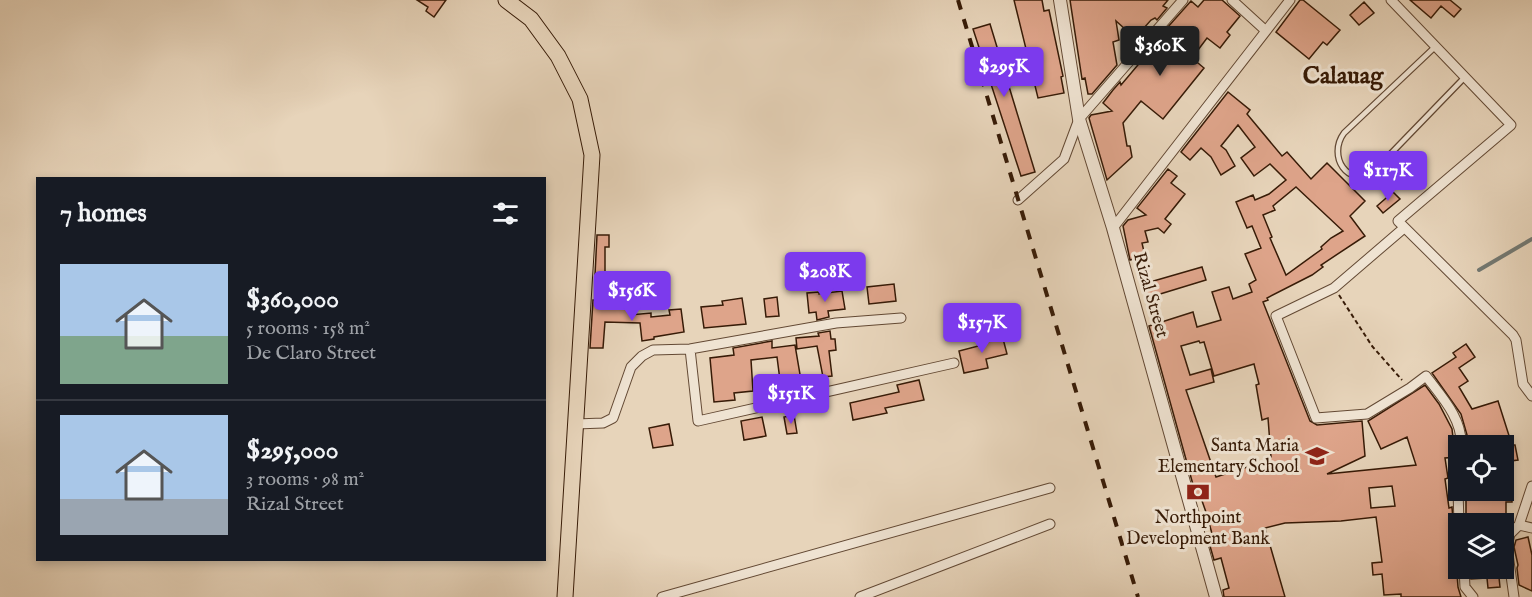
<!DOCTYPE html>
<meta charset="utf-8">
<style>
:root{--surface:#171b24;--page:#242831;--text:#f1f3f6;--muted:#9ea1a6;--line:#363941;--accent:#7c3aed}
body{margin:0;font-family:"IM FELL English",serif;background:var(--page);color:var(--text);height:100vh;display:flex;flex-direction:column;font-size:22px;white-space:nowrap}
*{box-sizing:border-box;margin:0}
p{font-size:20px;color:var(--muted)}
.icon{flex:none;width:33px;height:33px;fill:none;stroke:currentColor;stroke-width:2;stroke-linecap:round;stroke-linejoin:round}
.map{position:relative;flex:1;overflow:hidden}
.side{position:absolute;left:36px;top:177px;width:510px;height:384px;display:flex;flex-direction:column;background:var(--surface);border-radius:0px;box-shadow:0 3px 9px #0003}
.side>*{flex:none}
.tools{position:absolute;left:1448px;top:435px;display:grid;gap:12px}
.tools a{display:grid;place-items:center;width:66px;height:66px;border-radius:0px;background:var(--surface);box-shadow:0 3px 9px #0003;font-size:30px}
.price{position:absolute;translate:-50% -51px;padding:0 14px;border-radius:6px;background:var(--accent);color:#fff;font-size:20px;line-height:39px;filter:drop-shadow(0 2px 3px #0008)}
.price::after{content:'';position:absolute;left:50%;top:36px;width:18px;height:14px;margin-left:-9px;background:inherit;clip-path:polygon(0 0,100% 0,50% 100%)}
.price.current{background:#222;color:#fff}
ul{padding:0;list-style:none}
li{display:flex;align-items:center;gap:18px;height:150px;padding:0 24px}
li+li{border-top:2px solid var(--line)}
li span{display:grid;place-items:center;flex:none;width:168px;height:120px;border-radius:0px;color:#555}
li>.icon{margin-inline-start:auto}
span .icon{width:72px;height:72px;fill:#fffc;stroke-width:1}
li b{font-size:26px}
h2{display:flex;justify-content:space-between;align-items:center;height:72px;padding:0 24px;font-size:26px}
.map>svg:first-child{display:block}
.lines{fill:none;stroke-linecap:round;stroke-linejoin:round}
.stream{stroke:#727872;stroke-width:4}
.building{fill:#dea48a;stroke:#371b07;stroke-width:1.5;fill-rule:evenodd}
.service-casing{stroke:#634934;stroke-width:7}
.minor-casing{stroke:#634934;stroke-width:11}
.tertiary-casing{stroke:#634934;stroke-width:14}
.trunk-casing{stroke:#371b07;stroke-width:17}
.path{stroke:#371b07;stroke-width:2;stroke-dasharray:4.5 3;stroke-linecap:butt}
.service{stroke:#efe3d2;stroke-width:4.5}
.minor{stroke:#efe3d2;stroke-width:9}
.tertiary{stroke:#efe3d2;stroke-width:12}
.trunk{stroke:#e7d4ba;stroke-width:15}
.rail{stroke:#371b07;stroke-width:4;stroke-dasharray:10 10;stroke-linecap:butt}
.labels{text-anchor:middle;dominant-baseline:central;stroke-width:6;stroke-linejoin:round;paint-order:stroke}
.street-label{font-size:18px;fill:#371b07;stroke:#efe3d2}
.poi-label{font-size:18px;fill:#371b07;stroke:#efe3d2;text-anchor:end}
.district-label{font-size:24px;font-weight:bold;fill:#371b07;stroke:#efe3d2}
</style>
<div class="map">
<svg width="1532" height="597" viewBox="0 0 1532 597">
<rect width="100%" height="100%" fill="#e7d4ba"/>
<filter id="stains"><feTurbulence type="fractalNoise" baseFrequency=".00333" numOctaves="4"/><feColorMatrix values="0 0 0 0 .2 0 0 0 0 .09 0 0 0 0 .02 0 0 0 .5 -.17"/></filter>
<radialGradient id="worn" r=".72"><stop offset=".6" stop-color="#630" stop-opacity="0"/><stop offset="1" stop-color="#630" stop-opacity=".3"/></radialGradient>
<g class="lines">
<!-- stream -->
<path class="stream" d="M1479 270 1532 239"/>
</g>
<!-- building -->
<path class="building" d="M417 0H446L434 17 426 11 428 7Z
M1014 0H1042L1044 11 1049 10 1063 76 1061 77 1064 93 1038 98Z
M1070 0H1168L1163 6 1167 8 1157 20 1155 18 1151 20 1135 38 1116 21 1119 40 1113 42 1117 65 1092 94H1088L1085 78 1082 79Z
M1204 0H1222L1240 16 1227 32 1230 35 1220 48 1207 38 1192 58 1204 68 1163 119 1141 101 1123 123 1127 146H1130L1132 157 1107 180 1089 118 1091 115 1112 111 1103 103 1113 90 1120 82 1121 85 1148 53 1149 54 1169 30 1167 28 1191 1 1198 7Z
M1300 0H1303L1340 30 1327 45 1323 42 1309 59 1276 32Z
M1410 0H1450L1461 9 1454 17 1441 6 1431 18Z
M1364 2 1374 13 1359 25 1350 15Z
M990 24 1035 172 1021 176 973 29Z
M1228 92 1250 110 1247 114 1282 156 1287 152 1311 179 1327 163 1365 201 1350 216 1365 236 1321 265 1323 267 1312 275 1267 298 1268 300 1263 302 1310 421 1317 425 1362 421 1365 456 1327 474 1416 465 1407 437 1381 449 1368 421 1425 385 1439 404 1452 429 1454 447 1458 452V457L1445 458 1448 478 1445 479 1449 508 1452 507 1458 587 1461 597H1401V594L1384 595 1382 574 1373 575 1372 563 1382 562 1376 517 1341 521 1285 523 1265 528 1285 597H1224L1223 590 1229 588 1221 558 1214 560 1210 546 1215 545 1207 515 1201 498 1197 499 1149 326 1193 312 1197 327 1221 320 1212 292 1229 287 1233 299 1252 292 1249 284 1256 280 1245 254 1261 248 1252 226 1247 228 1236 202 1253 195 1255 200 1269 194 1286 180 1270 164 1254 176 1241 158 1255 147 1238 125 1221 146 1226 150 1235 166 1221 175 1211 157 1201 148 1190 160 1181 152ZM1296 187 1343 231 1331 238 1321 247 1322 249 1286 275 1270 238 1272 237 1263 215 1275 210 1273 206ZM1199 341 1200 343 1204 342 1214 376 1254 364 1259 384 1256 385 1262 420 1268 418 1271 457H1269L1270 464 1243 468 1216 477 1186 390 1214 382 1211 369 1190 375 1181 346ZM1392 486 1395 506 1371 508 1369 488Z
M1168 169 1177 176 1171 183 1185 194 1165 219 1171 224 1164 233 1158 228 1145 231 1148 242 1142 243 1145 256 1130 260 1123 226 1128 220 1146 215 1137 208Z
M1393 192 1400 199 1383 213 1377 206Z
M597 235H609V247H605V275H595Z
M1202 267 1206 280 1147 298 1143 284Z
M894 284 896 301 869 304 867 287Z
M842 291 845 309 828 311 829 317 817 320 816 312 809 313 807 293 819 292V294Z
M777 297 779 316 766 317 764 299Z
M742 298 746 324 704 328 701 307 723 305 722 301Z
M593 300H605V305L630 306V315L651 313V317L670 315 669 310 681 309 684 332 654 337V339L642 341 640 323 605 322 603 348H590Z
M830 331 831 339H835L836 350 829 351 832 376 823 377 817 346 797 349 796 338 819 336 818 333Z
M1002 335 1007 354 986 359 988 368 964 373 959 351 986 344 985 339Z
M772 341V348L795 345 802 386 781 388 777 357 751 360 753 391 734 393 735 400 714 402 710 358 734 355 733 348Z
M1466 344 1475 357 1459 368 1468 381 1459 387 1472 409 1498 401 1512 445H1515L1518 460 1503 462V446H1468L1467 435 1461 414 1432 373 1456 357 1453 353Z
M919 380 924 400 885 408 887 413 853 420 850 403 899 392 897 385Z
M794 415 797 433 787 434 784 417Z
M762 417 766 436 744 440 741 421Z
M669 424 673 445 653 448 649 428Z
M1468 490 1512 493V502H1506V514H1503V522L1466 524V493H1469Z
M1528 537 1532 555V591L1519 585 1517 568 1518 565 1514 547 1516 540Z
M1471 568H1498L1500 587 1488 588 1487 578 1471 579Z"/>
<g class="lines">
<!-- service casing -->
<g class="service-casing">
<path id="service" d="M1436 46 1344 133C1327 156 1348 189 1374 171L1464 78"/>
</g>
<!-- minor casing -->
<g class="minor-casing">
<path id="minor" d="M1232 0 1266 31
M1391 0 1511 125 1398 221 1513 335 1516 340 1523 384 1532 396
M1018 200 1064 159 1079 119 1183 0
M1113 228 1290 0
M1404 228 1334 288 1276 316 1316 418 1367 414 1410 388 1426 376C1441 396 1463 419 1461 446
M690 349 698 421 954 363
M576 424 603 423 613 418 631 367 642 356 653 350 690 349 836 323 901 318
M1458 490 1459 524
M1519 525 1532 528
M1464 568 1465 587 1473 597
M662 597 1050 488
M860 597 1050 524
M1514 597 1507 547 1510 534 1519 525 1532 486"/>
</g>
<!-- tertiary casing -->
<g class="tertiary-casing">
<path id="tertiary" d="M1060 0 1079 119 1113 228 1216 597"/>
</g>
<!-- trunk casing -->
<g class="trunk-casing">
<path id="trunk" d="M506 0 531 19 558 56 580 99 592 155 565 597"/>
</g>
<!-- path -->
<path class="path" d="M1339 295 1372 346 1402 380"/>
<!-- service -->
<use href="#service" class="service"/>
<!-- minor -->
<use href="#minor" class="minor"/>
<!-- tertiary -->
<use href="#tertiary" class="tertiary"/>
<!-- trunk -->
<use href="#trunk" class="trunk"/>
<!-- rail -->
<path class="rail" d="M958 0 1138 597"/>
</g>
<!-- icons -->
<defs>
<g id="school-bare" transform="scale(1.8)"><path d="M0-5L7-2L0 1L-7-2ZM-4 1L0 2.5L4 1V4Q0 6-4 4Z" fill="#8f2418" stroke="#efe3d2" stroke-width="2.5" paint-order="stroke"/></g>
<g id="bank-bare" transform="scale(1.8)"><path d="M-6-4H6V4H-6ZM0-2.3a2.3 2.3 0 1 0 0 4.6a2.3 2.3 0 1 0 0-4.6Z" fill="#8f2418" stroke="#efe3d2" stroke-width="2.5" paint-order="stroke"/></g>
</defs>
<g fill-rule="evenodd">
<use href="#school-bare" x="1317" y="456"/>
<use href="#bank-bare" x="1198" y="492"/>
</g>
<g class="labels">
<!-- street labels -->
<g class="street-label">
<text transform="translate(1150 295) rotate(74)">Rizal Street</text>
</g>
<!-- poi labels -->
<g class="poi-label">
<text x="1299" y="446">Santa Maria<tspan x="1299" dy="21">Elementary School</tspan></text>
<text x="1198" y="518" text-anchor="middle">Northpoint<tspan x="1198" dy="21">Development Bank</tspan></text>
</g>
<!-- district labels -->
<g class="district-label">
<text x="1343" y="76">Calauag</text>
</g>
</g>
<rect width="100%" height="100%" filter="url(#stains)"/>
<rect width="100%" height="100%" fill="url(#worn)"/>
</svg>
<div class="tools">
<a><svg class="icon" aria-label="locate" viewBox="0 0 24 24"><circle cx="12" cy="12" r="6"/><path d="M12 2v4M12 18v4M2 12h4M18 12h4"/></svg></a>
<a><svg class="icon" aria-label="layers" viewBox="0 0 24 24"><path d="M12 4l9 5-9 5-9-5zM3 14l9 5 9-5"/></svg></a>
</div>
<b class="price current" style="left:1160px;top:77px">$360K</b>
<b class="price" style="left:1004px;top:98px">$295K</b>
<b class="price" style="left:1388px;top:202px">$117K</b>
<b class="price" style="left:825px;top:303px">$208K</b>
<b class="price" style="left:632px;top:322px">$156K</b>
<b class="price" style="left:982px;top:354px">$157K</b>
<b class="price" style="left:791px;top:425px">$151K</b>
<section class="side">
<h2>7 homes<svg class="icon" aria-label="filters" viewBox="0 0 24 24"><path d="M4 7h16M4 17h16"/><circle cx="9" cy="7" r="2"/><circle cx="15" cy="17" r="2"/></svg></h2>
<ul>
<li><span style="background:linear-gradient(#a9c7e8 60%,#7fa58c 0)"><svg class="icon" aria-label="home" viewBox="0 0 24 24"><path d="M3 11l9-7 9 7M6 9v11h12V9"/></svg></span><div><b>$360,000</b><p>5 rooms · 158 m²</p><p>De Claro Street</p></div></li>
<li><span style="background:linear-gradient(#a9c7e8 70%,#9aa5b1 0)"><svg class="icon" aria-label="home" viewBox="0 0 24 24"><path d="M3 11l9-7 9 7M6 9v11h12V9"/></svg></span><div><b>$295,000</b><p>3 rooms · 98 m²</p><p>Rizal Street</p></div></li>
</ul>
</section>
</div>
